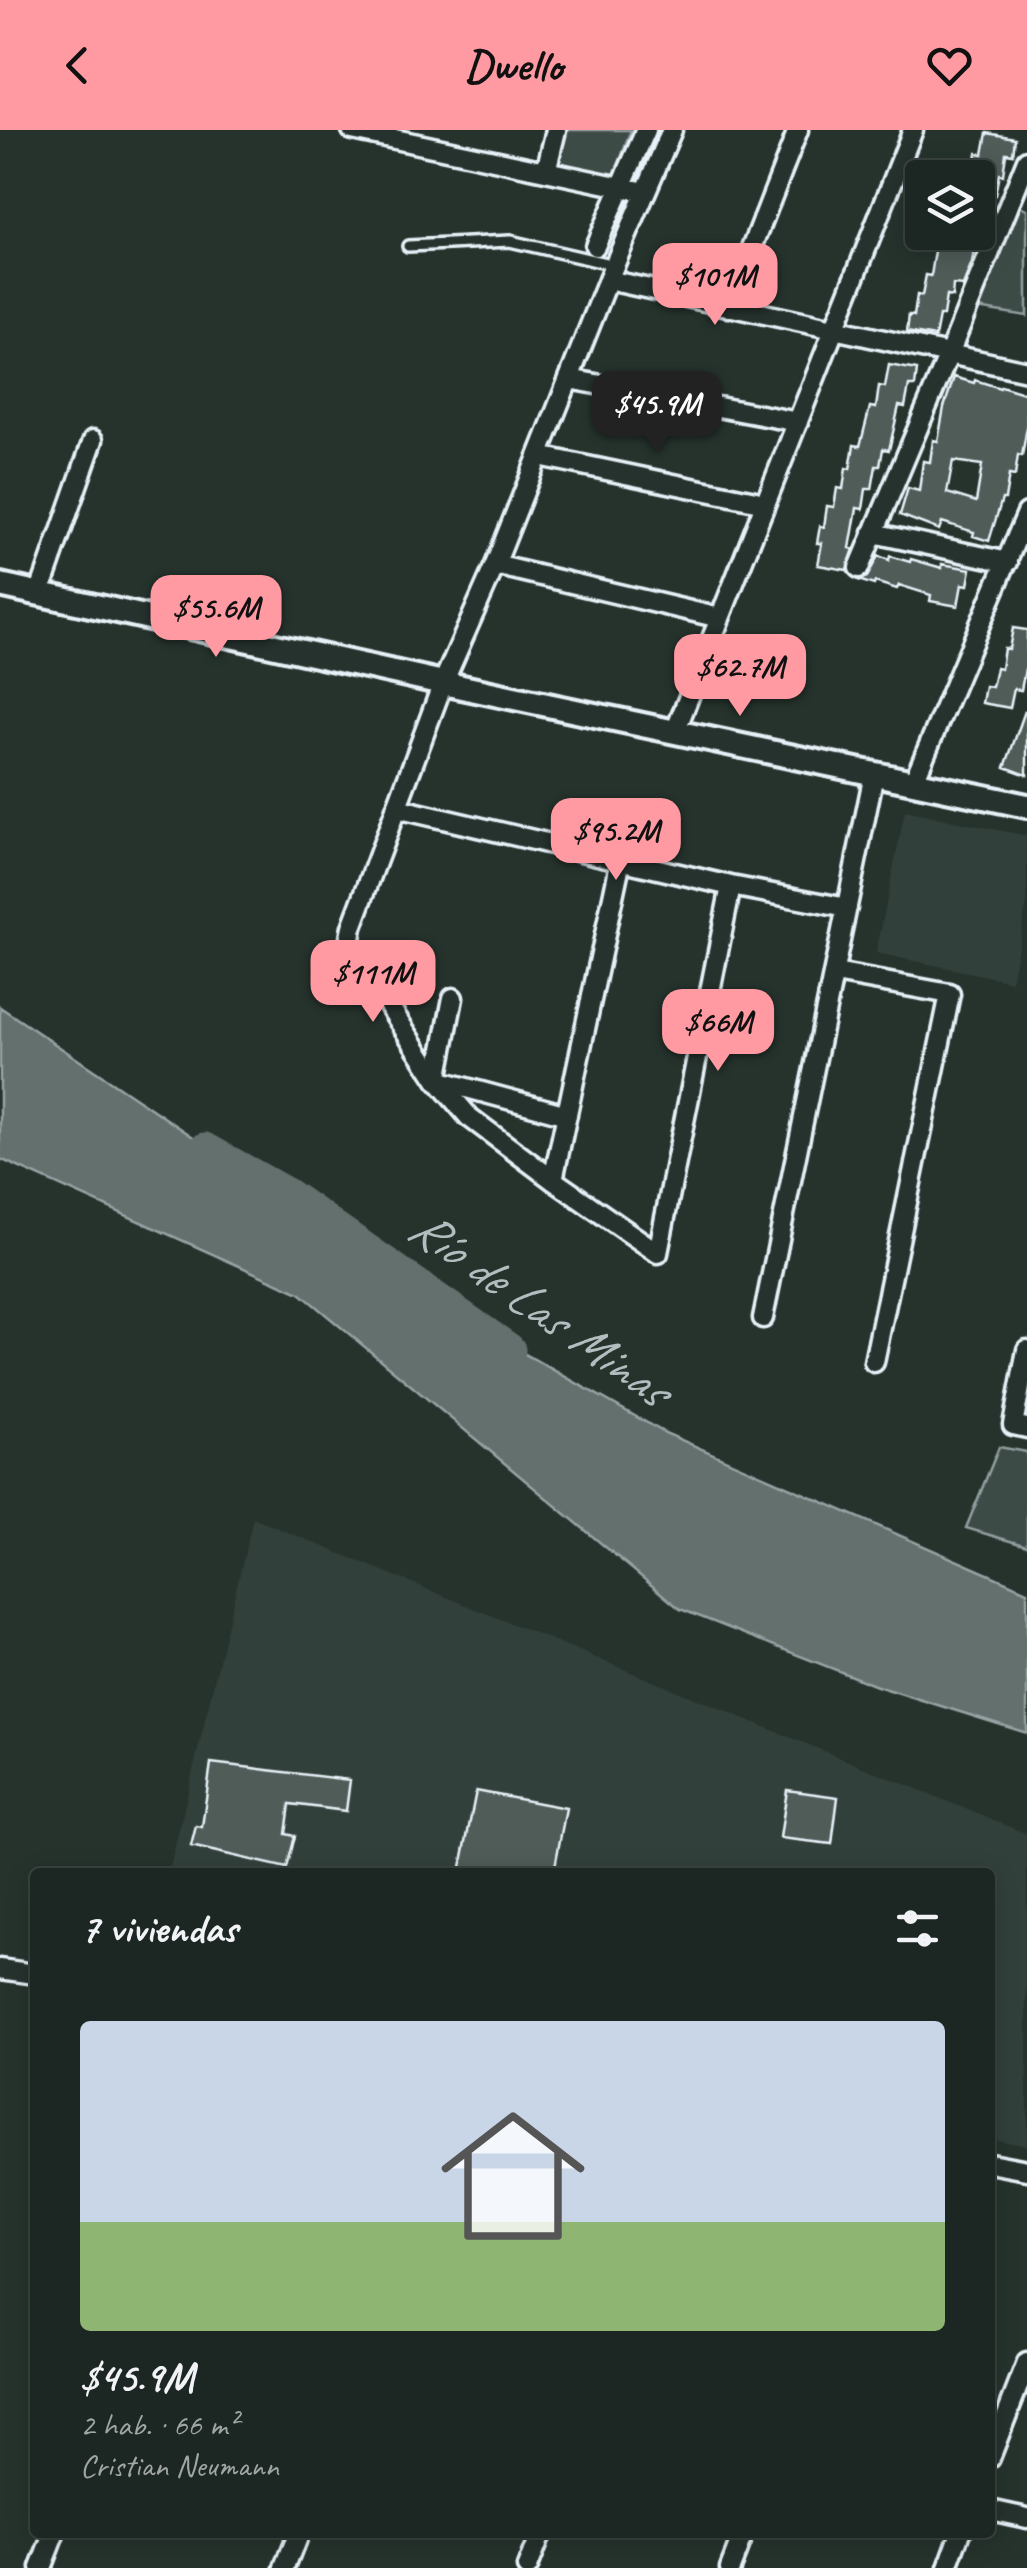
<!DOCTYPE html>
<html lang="es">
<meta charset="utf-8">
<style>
:root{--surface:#1c2622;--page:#29322f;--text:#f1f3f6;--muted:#a0a5a5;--line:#3a4340;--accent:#ff9aa2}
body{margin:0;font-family:Caveat,sans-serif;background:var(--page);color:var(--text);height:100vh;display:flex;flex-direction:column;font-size:38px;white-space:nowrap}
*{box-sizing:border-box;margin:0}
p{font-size:32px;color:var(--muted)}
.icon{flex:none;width:55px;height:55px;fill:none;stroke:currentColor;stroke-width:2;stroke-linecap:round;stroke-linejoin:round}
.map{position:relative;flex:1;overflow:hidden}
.details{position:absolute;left:30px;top:1738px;width:965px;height:670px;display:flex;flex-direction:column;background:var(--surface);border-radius:10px;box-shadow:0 5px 25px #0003,0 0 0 2px var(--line)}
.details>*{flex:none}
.controls{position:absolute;left:905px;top:30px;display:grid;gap:20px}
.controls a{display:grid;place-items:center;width:90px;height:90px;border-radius:10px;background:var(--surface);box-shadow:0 5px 25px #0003,0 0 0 2px var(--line);font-size:50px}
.price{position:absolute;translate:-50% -85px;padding:0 22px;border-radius:20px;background:var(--accent);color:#111;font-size:32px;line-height:65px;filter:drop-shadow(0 2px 5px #0008)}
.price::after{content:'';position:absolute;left:50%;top:60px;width:30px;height:22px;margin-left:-15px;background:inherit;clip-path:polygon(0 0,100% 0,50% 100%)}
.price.on{background:#222;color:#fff}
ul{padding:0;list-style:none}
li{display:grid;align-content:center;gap:20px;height:530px;padding:0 50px}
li+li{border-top:2px solid var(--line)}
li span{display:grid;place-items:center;height:310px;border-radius:10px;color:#555}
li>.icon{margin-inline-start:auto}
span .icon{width:180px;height:180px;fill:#fffc;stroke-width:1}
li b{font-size:42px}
h2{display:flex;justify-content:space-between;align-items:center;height:120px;padding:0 50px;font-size:42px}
header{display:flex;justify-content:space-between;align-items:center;height:130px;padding:0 50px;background:var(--accent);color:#111;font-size:45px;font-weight:700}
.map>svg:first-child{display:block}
.built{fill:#333f3a}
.green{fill:#3e4b47;stroke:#939ea0;stroke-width:2.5}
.water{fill:#636f6d;stroke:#98a3a5;stroke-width:2.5}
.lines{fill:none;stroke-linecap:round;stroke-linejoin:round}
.river{stroke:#636f6d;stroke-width:35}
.building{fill:#505c59;stroke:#e8f1f8;stroke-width:2.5;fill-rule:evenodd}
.lane-casing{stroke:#e8f1f8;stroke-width:16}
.street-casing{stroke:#e8f1f8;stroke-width:25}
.secondary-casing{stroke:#e8f1f8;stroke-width:30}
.lane{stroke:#26332d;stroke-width:9}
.street{stroke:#26332d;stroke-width:18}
.secondary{stroke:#26332d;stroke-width:22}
.labels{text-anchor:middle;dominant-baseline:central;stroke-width:10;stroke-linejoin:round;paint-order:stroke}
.water-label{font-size:52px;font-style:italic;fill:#b3bdc0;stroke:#26332d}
</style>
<header><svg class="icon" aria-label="back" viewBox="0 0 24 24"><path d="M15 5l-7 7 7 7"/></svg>Dwello<svg class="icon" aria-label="heart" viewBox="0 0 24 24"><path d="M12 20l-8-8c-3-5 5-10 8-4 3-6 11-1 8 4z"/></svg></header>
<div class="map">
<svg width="1027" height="2438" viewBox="0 0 1027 2438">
<rect width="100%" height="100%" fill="#26332d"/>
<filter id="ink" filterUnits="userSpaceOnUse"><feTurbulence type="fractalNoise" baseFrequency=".01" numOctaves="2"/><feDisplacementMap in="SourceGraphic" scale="20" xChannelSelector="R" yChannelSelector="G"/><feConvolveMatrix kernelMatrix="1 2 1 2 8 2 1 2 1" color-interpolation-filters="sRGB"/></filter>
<g filter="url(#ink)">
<!-- built -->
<path class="built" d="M905 681 1027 706V773L1011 851 876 823Z
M253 1388 1027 1704V2015L990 2008V1742H169Z"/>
<!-- green -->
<path class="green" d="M562 0H631L613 50 554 38Z
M1020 77 1027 79V186L977 178Z
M999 1317 1027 1322V1416L966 1398Z"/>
<!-- water -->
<path class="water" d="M0 877 470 1193 665 1303 1027 1461V1603L877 1556 680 1479 300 1163 0 1029Z"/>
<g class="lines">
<!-- river -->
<path class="river" d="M205 1020 286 1065 508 1220"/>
</g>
<!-- building -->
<path class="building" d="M987 3 1015 8 1013 24 1006 23 1003 45 999 44 995 65 978 62V48H973L977 23 983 24Z
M938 102H977L972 133 963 156 953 155 952 167 946 166 943 186H939L935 207 907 202 909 185 914 186 917 165 922 166 926 145 931 146Z
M889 235 917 240 915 256H909L905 277 899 276 889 320 883 319 880 336H876L872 359H866L863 379 857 378 850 418 854 419 847 440 818 435 822 413H817L820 396 824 397 827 376 834 377 837 358 843 359 846 338 850 339 854 315 860 316 870 277 876 278 879 256 885 257Z
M954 247 974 253 975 250 1000 258 1001 256 1027 264V297L1022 326 1018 325 1015 346 1009 345 1005 369H1002L989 411 973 406 974 402 942 392 939 400 900 385 908 358 919 361 923 331 930 332 933 310 938 311 944 277ZM953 331 982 335 976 372 947 363Z
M878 426 889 430 890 426 910 432 911 429 942 438V434L971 439 968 455 962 454 958 476 930 471 931 465 899 455 897 459 875 452 874 455 858 450 867 447Z
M1013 498 1027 500V540L1025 539 1021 560 1014 559 1010 578 982 573 985 556 992 557 996 538 1001 539 1004 518 1009 519Z
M1025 581 1027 582V645L1005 637Z
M211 1633 350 1650 346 1681 290 1674 286 1704 295 1706 287 1738 191 1716 196 1696 202 1697Z
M787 1660 838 1667 832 1714 780 1708Z
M476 1661 566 1678 554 1742H460Z"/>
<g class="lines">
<!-- lane casing -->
<g class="lane-casing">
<path id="lane" d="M408 116 510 111 614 135"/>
</g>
<!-- street casing -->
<g class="street-casing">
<path id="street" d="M352 0 645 62
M672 0 608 150 495 435 443 553 352 797 349 814 437 950 469 987 553 1050 658 1123 731 756
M546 41 556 0
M595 116 646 0
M608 150 1027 241
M729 177 798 0
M569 249 798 292
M539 326 765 373
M873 403 1008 432
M495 435 720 488
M859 438 949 224 1027 30
M39 464 93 310
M675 602 913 0
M913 653 1027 383
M396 678 731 756 847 778
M835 843 950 864 874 1232
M453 868 437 950 567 985
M553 1050 621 729
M763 1188 874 644
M1027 1220 1013 1295 1027 1298
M0 1839 35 1844
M990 2033 1027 2040
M990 2328 1027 2233
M990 2380 1027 2388
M41 2438 55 2402
M285 2438 299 2402
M527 2438 541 2402
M730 2438 744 2402
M948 2438 961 2402"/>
</g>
<!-- secondary casing -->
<g class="secondary-casing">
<path id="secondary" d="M0 455 443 553 1027 676"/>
</g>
<!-- lane -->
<use href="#lane" class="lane"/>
<!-- street -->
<use href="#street" class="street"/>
<!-- secondary -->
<use href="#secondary" class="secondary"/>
</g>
</g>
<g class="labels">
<!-- water labels -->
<g class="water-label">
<text transform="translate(539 1177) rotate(35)">Río de Las Minas</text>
</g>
</g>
</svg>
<div class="controls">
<a><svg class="icon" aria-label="layers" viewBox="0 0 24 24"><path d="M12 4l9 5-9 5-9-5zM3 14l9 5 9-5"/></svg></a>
</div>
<b class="price" style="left:715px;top:198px">$101M</b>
<b class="price on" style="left:657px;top:326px">$45.9M</b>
<b class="price" style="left:216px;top:530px">$55.6M</b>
<b class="price" style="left:740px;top:589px">$62.7M</b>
<b class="price" style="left:616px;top:753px">$95.2M</b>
<b class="price" style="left:373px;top:895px">$111M</b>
<b class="price" style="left:718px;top:944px">$66M</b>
<section class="details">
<h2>7 viviendas<svg class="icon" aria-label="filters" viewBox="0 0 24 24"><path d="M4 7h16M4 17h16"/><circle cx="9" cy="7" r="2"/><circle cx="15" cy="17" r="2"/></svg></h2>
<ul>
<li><span style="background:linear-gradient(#c9d6e8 65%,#8fb573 0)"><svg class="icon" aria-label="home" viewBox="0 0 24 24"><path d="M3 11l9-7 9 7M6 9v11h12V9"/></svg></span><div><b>$45.9M</b><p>2 hab. · 66 m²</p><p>Cristian Neumann</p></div></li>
</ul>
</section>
</div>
